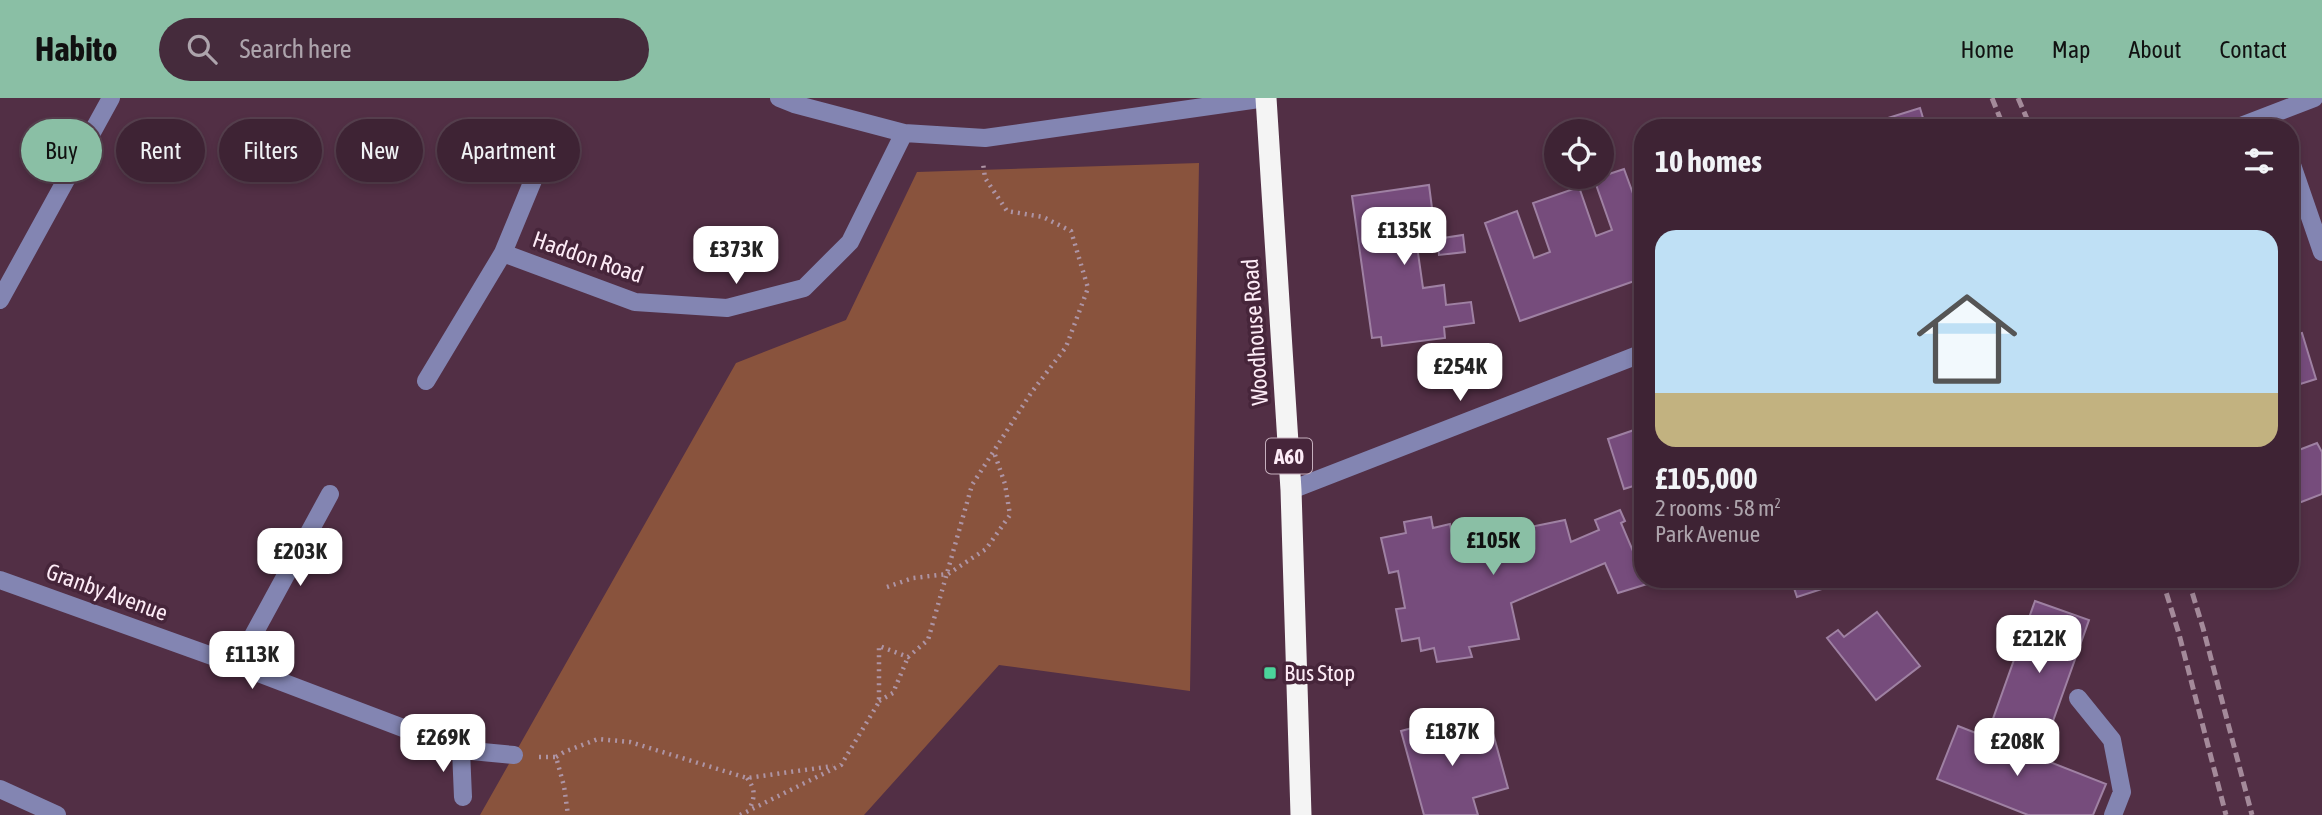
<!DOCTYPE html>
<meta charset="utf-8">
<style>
:root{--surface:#3e2334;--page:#452b3c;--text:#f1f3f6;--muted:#ada4ac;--line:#57404f;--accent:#8abfa5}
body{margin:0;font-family:"Asap Condensed",sans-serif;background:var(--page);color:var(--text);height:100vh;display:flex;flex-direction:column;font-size:26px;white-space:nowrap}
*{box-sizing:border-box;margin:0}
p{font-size:23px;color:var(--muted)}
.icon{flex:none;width:38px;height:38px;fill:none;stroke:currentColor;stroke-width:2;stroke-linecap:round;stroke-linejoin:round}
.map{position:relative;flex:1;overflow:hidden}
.side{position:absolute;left:1634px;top:21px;width:665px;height:469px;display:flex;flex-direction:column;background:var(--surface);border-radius:28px;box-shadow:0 4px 10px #0003,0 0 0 2px var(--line)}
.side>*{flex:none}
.top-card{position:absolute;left:21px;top:21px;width:665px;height:63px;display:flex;gap:14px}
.buttons{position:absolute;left:1544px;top:21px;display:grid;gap:14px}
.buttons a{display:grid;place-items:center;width:70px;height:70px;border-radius:50%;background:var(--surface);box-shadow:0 4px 10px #0003,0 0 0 2px var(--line);font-size:35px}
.price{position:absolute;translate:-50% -60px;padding:0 16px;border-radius:14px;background:#fff;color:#222;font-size:23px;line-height:46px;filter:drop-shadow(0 2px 4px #0008)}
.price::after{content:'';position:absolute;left:50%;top:42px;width:21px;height:16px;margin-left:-10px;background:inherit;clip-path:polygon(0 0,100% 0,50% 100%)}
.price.selected{background:var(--accent);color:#111}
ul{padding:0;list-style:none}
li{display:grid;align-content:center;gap:14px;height:371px;padding:0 21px}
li+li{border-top:2px solid var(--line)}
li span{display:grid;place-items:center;height:217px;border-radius:21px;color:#555}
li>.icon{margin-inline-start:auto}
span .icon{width:126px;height:126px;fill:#fffc;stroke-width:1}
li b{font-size:30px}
h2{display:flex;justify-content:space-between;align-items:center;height:84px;padding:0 21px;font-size:30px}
.tag{padding:0 24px;border-radius:32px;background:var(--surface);box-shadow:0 4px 10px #0003,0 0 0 2px var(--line);font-size:24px;line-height:63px}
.tag.selected{background:var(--accent);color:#111}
header{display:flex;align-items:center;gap:42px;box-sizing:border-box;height:98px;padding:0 35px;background:var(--accent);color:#111}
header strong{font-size:33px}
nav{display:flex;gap:38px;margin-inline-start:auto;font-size:24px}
.search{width:490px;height:63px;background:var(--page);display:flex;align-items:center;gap:18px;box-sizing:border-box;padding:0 24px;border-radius:38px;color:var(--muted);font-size:26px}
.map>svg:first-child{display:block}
.green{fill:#89533d}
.building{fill:#764c7c;stroke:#9f81a3;stroke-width:2}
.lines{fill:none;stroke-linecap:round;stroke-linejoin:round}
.path{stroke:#ae94a4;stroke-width:4.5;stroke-dasharray:2 5;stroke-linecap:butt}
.minor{stroke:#8385b2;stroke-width:18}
.highway{stroke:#f4f4f4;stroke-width:21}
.rail{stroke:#a48a9a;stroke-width:5;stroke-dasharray:10 5;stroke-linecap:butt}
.poi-dot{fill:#4bd49b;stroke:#46253a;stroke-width:2.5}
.labels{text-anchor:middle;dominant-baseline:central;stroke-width:7;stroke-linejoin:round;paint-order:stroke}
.shield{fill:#46253a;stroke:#c6b0be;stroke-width:2}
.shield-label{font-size:21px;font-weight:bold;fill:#fdebf6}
.street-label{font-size:23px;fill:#fdebf6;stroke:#46253a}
.poi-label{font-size:23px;fill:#fdebf6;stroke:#46253a;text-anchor:start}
</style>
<header>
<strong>Habito</strong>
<div class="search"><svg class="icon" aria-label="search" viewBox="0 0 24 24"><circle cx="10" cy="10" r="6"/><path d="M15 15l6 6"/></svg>Search here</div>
<nav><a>Home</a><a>Map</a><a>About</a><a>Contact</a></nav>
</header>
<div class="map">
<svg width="2322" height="717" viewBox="0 0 2322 717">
<rect width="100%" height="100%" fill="#522f45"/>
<!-- green -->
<path class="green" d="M1199 65 1190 593 999 567 864 717H480L736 265 846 222 917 74Z"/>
<!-- building -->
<path class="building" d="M1920 10 1926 30H1856Z
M1624 71 1643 123V180L1520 223 1485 125 1517 113 1534 160 1550 154 1533 105 1579 89 1596 138 1612 132 1594 81Z
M1429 87 1436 141 1463 137 1465 154 1439 157 1438 146 1417 148 1423 190 1444 187 1446 207 1471 204 1474 225 1444 229 1445 240 1382 248 1381 239 1372 240 1352 98Z
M2302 235 2316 281 2291 289V238Z
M1643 329V385L1624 391 1608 341Z
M2317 345 2322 354V396L2291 408V355Z
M1620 412 1625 423 1621 425 1647 486 1618 495 1605 465 1511 505 1519 541 1469 549 1472 559 1437 564 1434 550 1421 553 1419 540 1402 543 1396 511 1405 510 1398 473 1389 475 1381 440 1406 435 1404 424 1431 419 1433 430 1450 426 1452 437 1493 429 1495 436 1565 422 1571 444 1599 432 1595 422Z
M1791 481H1853L1797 499Z
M2035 503 2089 522 2043 651 1989 632Z
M1877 514 1920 568 1876 602 1827 540 1838 532 1844 539Z
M1449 620 1457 648 1482 641 1479 631 1491 628 1508 690 1473 700 1478 717H1424L1401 633Z
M1958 628 2106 686 2093 717H2028L1937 681Z"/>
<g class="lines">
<!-- path -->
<path class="path" d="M887 489 913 480 948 476 986 451 1010 417 1005 386 994 354
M879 603 893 595 908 559
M539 659H556L564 688 568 717
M556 659 564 654 598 641 630 644 747 680 833 668
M747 680C756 692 755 699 749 712
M740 717 841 667 879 604V548L908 559 928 542 972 387 1031 295 1066 249 1088 190 1071 133 1043 119 1007 113 985 80 983 65"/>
<!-- minor -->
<path class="minor" d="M779 0 794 6 904 35 985 40 1266 0
M2236 30 2314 0
M2291 64 2322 154
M503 155 635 204 727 210 804 190 850 144 904 35
M0 202 111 0
M426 283 503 155 541 63
M1291 392 1643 255
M0 482 237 567 461 652 514 657
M237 567 330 396
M2078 600 2112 642 2122 694 2113 717
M461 652 463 699
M0 691 57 717"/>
<!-- highway -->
<path class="highway" d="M1266 0 1291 392 1301 717"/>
<!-- rail -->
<path class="rail" d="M1992 0 2004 30
M2018 0 2031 30
M2162 481 2179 536 2226 717
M2188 481 2203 530 2252 717"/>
</g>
<!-- markers -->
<rect class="poi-dot" x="1263" y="568" width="14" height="14" rx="3.5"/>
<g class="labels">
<!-- shield labels -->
<rect class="shield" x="1266" y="340.5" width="46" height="35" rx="5"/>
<g class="shield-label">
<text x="1289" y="358">A60</text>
</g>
<!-- street labels -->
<g class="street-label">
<text transform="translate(588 159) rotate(19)">Haddon Road</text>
<text transform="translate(1255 234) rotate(-94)">Woodhouse Road</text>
<text transform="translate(107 494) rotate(20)">Granby Avenue</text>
</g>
<!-- poi labels -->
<g class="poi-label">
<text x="1284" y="575">Bus Stop</text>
</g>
</g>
</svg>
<div class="buttons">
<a><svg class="icon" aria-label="locate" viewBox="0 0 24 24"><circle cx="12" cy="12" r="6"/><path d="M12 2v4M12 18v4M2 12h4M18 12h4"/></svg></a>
</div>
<b class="price" style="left:1404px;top:169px">£135K</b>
<b class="price" style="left:736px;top:188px">£373K</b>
<b class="price" style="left:1460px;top:305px">£254K</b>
<b class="price selected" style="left:1493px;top:479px">£105K</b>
<b class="price" style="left:300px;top:490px">£203K</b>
<b class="price" style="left:2039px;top:577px">£212K</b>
<b class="price" style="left:252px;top:593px">£113K</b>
<b class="price" style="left:1452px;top:670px">£187K</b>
<b class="price" style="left:443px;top:676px">£269K</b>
<b class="price" style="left:2017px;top:680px">£208K</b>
<div class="top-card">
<a class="tag selected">Buy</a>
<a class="tag">Rent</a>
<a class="tag">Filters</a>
<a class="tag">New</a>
<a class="tag">Apartment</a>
</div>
<section class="side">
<h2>10 homes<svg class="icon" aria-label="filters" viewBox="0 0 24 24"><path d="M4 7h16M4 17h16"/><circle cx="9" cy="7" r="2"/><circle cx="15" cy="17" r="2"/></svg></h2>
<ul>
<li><span style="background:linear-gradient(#bfe0f5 75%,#c2b280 0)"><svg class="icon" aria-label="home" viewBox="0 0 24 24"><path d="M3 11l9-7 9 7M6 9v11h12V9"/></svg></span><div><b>£105,000</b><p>2 rooms · 58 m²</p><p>Park Avenue</p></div></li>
</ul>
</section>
</div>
